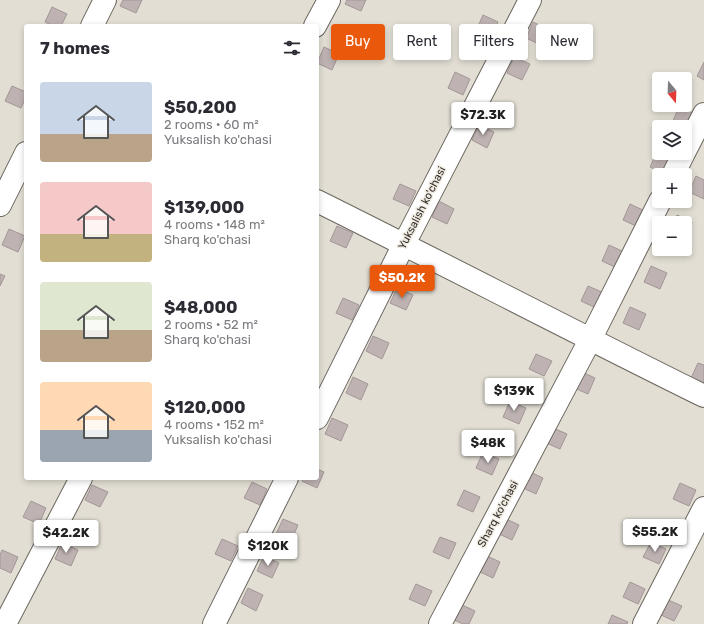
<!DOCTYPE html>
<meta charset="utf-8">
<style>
:root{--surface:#fff;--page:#f2f2f3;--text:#2b2b33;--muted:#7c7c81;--accent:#ea580c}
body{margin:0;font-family:Rubik,sans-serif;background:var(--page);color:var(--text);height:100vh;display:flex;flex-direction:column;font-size:15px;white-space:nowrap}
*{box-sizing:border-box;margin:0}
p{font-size:13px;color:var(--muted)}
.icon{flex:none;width:22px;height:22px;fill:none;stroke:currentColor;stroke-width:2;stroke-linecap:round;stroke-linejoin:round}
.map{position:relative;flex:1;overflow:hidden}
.side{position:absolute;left:24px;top:24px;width:295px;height:456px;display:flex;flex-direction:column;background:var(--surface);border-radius:4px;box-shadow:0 2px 6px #0003}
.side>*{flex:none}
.guide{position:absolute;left:331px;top:24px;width:313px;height:36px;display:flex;gap:8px}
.needle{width:26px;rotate:161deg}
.controls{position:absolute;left:652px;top:72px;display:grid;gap:8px}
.controls a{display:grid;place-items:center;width:40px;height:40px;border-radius:4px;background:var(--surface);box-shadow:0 2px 6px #0003;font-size:20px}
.price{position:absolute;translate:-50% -34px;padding:0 9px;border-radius:4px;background:#fff;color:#222;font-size:13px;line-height:26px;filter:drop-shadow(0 1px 2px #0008)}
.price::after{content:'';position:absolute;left:50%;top:24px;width:12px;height:9px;margin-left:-6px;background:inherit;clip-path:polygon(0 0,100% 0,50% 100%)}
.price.selected{background:var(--accent);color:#fff}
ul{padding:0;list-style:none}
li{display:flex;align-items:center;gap:12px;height:100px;padding:0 16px}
li span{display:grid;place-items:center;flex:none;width:112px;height:80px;border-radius:4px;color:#555}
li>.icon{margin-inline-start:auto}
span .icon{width:48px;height:48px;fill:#fffc;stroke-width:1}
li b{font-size:17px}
h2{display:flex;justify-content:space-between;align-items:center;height:48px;padding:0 16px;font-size:17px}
.pill{padding:0 14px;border-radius:4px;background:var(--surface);box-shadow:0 2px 6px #0003;font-size:14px;line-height:36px}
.pill.selected{background:var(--accent);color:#fff}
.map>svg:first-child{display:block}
.building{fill:#beb2b2;stroke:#a29796}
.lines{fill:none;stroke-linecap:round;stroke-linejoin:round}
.minor-casing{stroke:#6b675f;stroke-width:24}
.minor{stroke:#fff;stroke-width:22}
.labels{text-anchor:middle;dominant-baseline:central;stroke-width:3;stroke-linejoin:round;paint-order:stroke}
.street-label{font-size:11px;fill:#312f2c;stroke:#f0ebe1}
</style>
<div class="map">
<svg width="704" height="624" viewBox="0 0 704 624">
<rect width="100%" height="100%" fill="#e2ded4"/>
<!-- building -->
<path class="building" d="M123 0H142L136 13 120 6Z
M347 0H366L361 11 345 4Z
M52 7 67 14 61 26H53L45 22Z
M483 15 498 22 491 38 476 31Z
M533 22 548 29 541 45 526 38Z
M324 47 339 54 332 70 317 63Z
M514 57 530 64 522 80 507 73Z
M704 62V80L697 76Z
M455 72 470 79 463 95 448 88Z
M12 86 26 92V97L21 108 5 101Z
M679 107 695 114 685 127H681L672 123Z
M479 125 494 132 487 148 472 140Z
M657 152 672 159 665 174 650 167Z
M696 176 704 180V199L689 192Z
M400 184 416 191 409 206 393 199Z
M439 201 454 209 447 224 432 217Z
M630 204 645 211 638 227 623 220Z
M677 215 692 222 685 237V223H673Z
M337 226 353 233 346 248 330 241Z
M9 229 25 236 18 252 2 245Z
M609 245 624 252 617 268 602 261Z
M651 266 667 273 660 289 644 282Z
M0 274 5 276 0 286Z
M588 286 604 293 596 308 581 301Z
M397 288 413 295 406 310 390 303Z
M343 298 359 305 352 320 336 313Z
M630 307 646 314 639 330 623 323Z
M373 336 389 343 382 359 366 351Z
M536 354 552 361 544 376 529 369Z
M698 363 704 365V384L691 378Z
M580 371 595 378 588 394 572 387Z
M353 377 368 384 361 400 346 393Z
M510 401 526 408 519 424 503 417Z
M332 418 348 425 341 441 325 434Z
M551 427 567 434 560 449 544 442Z
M483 452 499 459 492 475 476 468Z
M317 469 324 472 317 488 302 481 303 478H317Z
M528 471 543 478 536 494 521 487Z
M252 482 267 489 260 505 244 498Z
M680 483 696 490 689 506 673 499Z
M92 485 108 492 100 507 85 500Z
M464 490 480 497 473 512 457 505Z
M31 501 46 508 39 524 23 517Z
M504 518 519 525 512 540 497 533Z
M283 519 298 525 291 541 276 534Z
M440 537 456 543 449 559 433 552Z
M222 539 238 546 231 561 215 554Z
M651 542 666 549 659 564 643 557Z
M62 543 78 550 71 566 55 559Z
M2 550 18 557 11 573 0 568V555Z
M485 555 500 562 493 578 478 571Z
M264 556 279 563 272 578 257 571Z
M630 582 645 589 638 604 623 597Z
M416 584 432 591 425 606 409 599Z
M248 588 263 595 256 611 241 603Z
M666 599 682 606 674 621 659 614Z
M460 604 475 611 469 624H463L452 619Z
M612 615 628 622 627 624H608Z"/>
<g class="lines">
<!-- minor casing -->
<g class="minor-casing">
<path id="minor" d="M92 26 105 0
M315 26 329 0
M685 151 704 114
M673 175 684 153
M317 201C446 265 574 332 704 396
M0 205 26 153
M317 418 404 244 530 0
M5 624 81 478
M214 624 287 478
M440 624 590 340 660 201
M644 624 704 508"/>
</g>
<!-- minor -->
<use href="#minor" class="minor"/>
</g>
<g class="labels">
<!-- street labels -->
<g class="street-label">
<text transform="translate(422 208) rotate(-63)">Yuksalish ko'chasi</text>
<text transform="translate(498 514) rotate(-62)">Sharq ko'chasi</text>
</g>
</g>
</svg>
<div class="controls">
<a><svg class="needle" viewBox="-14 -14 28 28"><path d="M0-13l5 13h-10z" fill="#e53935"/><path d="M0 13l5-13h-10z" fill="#7c7c81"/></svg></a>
<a><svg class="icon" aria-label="layers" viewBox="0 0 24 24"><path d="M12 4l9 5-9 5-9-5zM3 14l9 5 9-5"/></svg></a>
<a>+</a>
<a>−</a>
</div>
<b class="price" style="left:483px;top:136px">$72.3K</b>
<b class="price selected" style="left:402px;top:299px">$50.2K</b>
<b class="price" style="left:514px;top:412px">$139K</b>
<b class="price" style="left:488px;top:464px">$48K</b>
<b class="price" style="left:655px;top:553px">$55.2K</b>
<b class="price" style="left:66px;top:554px">$42.2K</b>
<b class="price" style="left:268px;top:567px">$120K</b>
<div class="guide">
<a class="pill selected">Buy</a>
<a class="pill">Rent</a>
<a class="pill">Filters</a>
<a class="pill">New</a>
</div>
<section class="side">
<h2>7 homes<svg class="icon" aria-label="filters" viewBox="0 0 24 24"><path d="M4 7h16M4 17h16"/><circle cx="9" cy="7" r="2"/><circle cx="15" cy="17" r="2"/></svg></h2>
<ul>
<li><span style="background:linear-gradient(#c9d6e8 65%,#b9a48a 0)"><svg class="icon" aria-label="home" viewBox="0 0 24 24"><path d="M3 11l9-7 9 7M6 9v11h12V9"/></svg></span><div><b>$50,200</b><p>2 rooms · 60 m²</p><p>Yuksalish ko'chasi</p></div></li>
<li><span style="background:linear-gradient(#f6c9c9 65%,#c2b280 0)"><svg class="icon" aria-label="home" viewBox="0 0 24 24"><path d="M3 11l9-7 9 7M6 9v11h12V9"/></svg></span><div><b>$139,000</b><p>4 rooms · 148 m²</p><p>Sharq ko'chasi</p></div></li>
<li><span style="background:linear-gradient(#dfe7d0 60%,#b9a48a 0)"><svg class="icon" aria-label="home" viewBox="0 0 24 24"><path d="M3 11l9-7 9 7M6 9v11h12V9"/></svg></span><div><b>$48,000</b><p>2 rooms · 52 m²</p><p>Sharq ko'chasi</p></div></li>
<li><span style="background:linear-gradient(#ffd9b3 60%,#9aa5b1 0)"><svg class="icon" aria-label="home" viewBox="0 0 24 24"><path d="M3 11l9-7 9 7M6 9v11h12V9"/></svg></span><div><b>$120,000</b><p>4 rooms · 152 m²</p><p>Yuksalish ko'chasi</p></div></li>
</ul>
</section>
</div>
